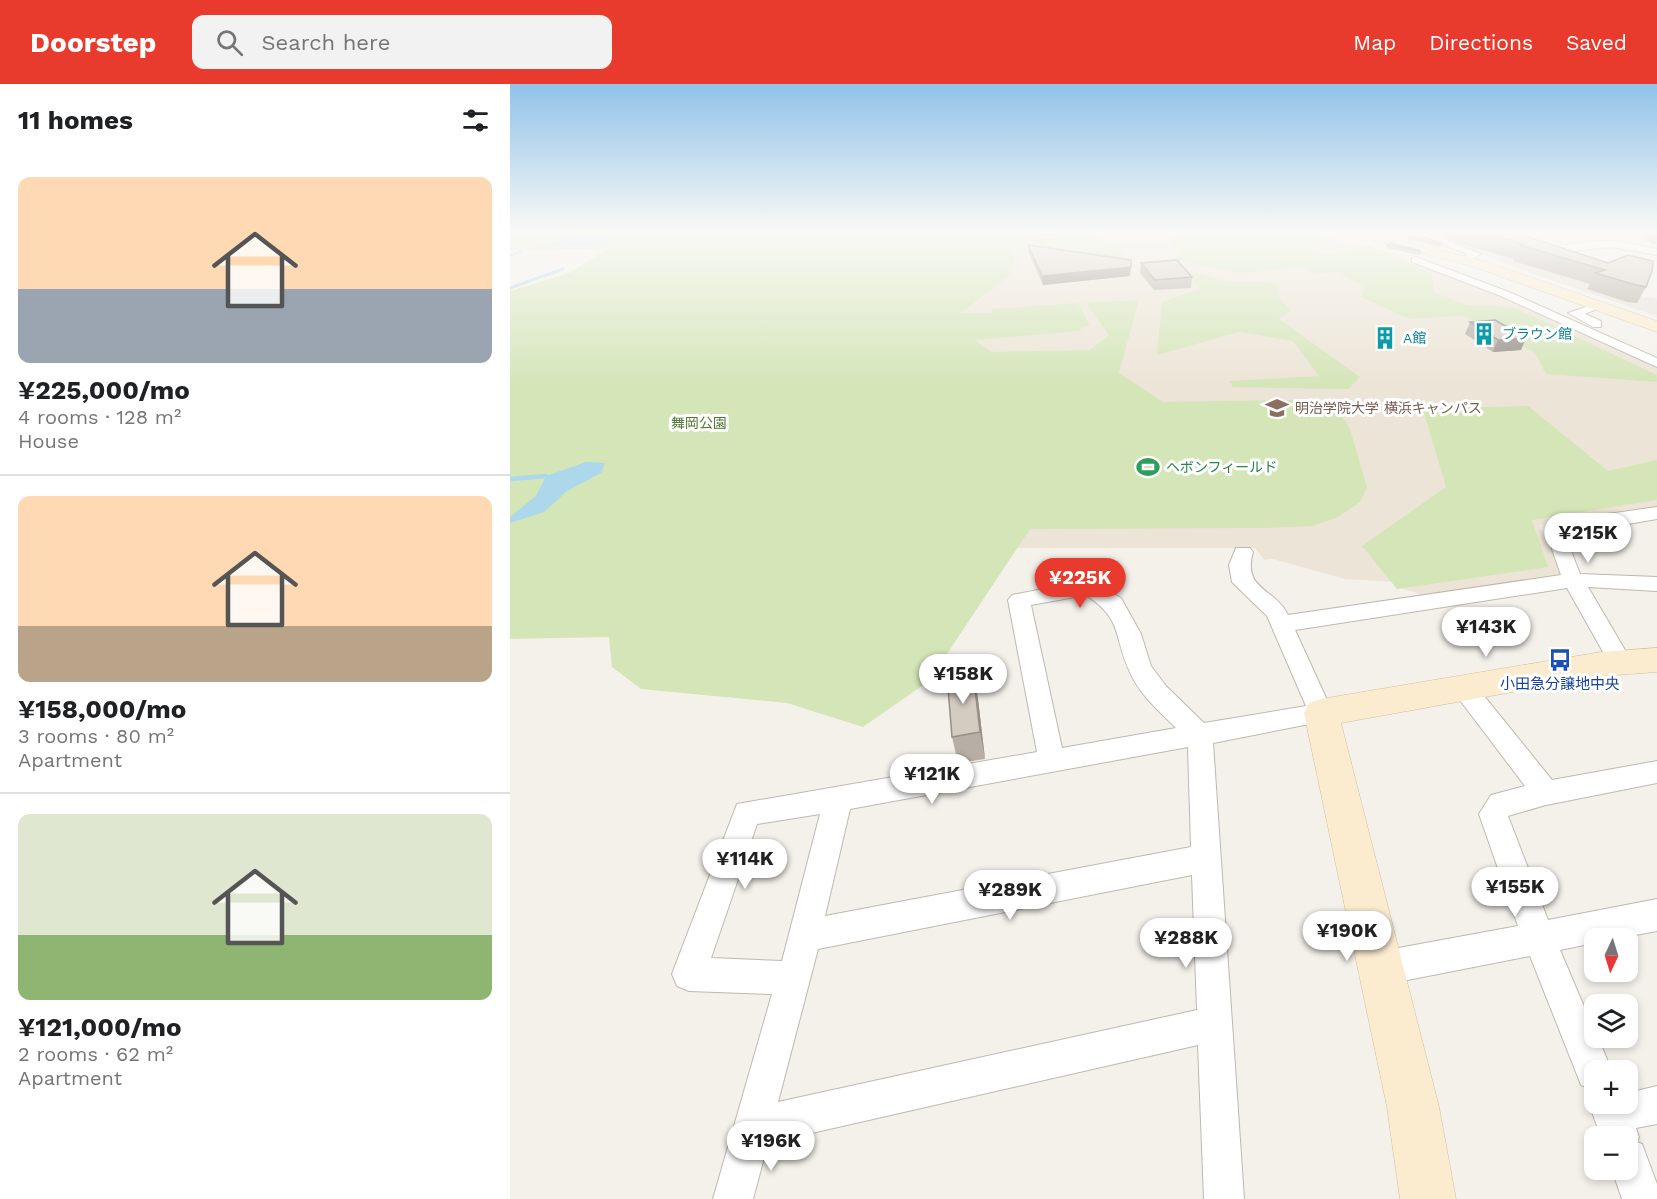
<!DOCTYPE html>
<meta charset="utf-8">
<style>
:root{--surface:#fff;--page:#f2f2f2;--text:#202124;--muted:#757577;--line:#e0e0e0;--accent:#e93a2e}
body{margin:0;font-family:"Work Sans","Noto Sans JP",sans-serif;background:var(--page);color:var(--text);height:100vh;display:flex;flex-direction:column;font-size:22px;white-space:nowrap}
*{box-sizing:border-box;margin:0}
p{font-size:20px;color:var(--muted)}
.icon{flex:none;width:33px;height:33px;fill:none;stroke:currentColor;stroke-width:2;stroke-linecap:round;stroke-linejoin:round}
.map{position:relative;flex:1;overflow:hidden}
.drawer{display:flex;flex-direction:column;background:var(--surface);width:510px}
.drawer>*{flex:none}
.needle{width:39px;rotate:184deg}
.fabs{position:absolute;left:1074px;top:844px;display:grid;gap:12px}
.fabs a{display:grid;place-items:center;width:54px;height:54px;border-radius:12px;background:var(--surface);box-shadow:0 3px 9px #0003;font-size:30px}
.price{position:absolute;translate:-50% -51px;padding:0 14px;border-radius:21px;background:#fff;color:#222;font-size:20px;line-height:39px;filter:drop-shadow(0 2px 3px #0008)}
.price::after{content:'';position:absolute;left:50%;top:36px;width:18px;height:14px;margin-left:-9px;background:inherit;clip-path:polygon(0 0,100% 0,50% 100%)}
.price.active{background:var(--accent);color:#fff}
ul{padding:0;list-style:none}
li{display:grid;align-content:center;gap:12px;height:318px;padding:0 18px}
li+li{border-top:2px solid var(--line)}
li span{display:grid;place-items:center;height:186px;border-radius:12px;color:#555}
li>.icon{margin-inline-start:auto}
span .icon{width:108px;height:108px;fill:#fffc;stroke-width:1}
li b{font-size:26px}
h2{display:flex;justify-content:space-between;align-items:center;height:72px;padding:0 18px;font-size:26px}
header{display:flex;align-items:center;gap:36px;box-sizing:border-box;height:84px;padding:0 30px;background:var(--accent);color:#fff}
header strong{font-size:28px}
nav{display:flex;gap:33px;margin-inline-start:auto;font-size:21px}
.search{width:420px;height:54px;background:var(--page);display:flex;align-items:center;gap:15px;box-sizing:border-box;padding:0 21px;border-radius:12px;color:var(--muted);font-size:22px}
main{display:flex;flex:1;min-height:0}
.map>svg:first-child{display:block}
.residential{fill:#e8e2da}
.education{fill:#ece4d6}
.green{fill:#d4e5b8}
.water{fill:#add7eb}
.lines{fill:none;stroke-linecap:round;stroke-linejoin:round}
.stream-far1{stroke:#add7eb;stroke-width:3}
.stream{stroke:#add7eb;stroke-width:4.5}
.street-casing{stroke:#bfb8ae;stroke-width:2}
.secondary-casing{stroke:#d0bf9f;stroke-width:1}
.street{fill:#fff;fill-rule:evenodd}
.secondary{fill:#fbeccf;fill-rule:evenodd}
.wall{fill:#b7afa6}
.shaded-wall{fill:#958f87}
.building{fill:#d5ccc1;stroke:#958f87;stroke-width:1.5}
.labels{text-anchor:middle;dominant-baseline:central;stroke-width:6;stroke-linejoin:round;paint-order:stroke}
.far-culture-label{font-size:14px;fill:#0d838f;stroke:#fff;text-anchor:start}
.far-education-label{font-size:14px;fill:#785e54;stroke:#fff;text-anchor:start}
.far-park-label{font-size:14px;fill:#517631;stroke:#fff}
.far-leisure-label{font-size:14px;fill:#27864d;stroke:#fff;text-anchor:start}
.transit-label{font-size:15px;fill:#164399;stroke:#fff}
</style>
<header>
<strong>Doorstep</strong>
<div class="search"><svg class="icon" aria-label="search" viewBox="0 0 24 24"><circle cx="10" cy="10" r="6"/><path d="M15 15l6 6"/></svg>Search here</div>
<nav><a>Map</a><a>Directions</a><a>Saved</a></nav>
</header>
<main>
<section class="drawer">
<h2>11 homes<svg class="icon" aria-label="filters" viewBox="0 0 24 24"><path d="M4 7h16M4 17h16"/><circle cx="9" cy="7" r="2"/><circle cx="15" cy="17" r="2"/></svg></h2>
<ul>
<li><span style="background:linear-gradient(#ffd9b3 60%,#9aa5b1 0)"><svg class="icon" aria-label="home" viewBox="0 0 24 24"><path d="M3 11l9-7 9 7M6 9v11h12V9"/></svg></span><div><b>¥225,000/mo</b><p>4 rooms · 128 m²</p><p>House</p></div></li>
<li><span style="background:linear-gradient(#ffd9b3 70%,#b9a48a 0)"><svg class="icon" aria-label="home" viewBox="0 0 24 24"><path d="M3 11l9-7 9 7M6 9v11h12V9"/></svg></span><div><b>¥158,000/mo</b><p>3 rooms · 80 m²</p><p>Apartment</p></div></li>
<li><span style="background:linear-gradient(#dfe7d0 65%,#8fb573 0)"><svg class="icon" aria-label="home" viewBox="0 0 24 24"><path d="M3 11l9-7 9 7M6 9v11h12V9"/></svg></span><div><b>¥121,000/mo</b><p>2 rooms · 62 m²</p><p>Apartment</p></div></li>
</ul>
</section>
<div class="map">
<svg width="1147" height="1115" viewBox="0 0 1147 1115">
<rect width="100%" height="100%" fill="#f4f1eb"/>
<!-- residential -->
<path class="residential" d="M966 153 1117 210 1147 215V232L1012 186 940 157Z"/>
<!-- education -->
<path class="education" d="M461 147H790L883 168 926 187 990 209 1147 279V423L1029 441 1052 488 1049 492 919 513 888 503 887 498 835 495 763 475 754 476 745 464H484L398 282Z"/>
<!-- green -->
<path class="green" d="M0 147H517L521 153C552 152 595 142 614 172 582 187 539 172 505 167L500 191 451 229H482V225L568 219 580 242 570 243 571 247 465 256 481 268 580 266 599 251 576 219 629 216 609 289 653 318 785 316 816 319 829 329 839 342 857 403 850 418 828 433 802 442 754 444 520 445 419 597 353 643 277 619 131 605 102 583 99 553 0 555V207L59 189 97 165 0 166Z
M664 147H790L825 155 801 162C819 181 836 161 857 162 869 163 909 184 922 190L924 208 957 221 1003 223 1147 291V298L1036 290 1025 269 953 232 899 235 851 213 855 203 827 188 804 190 795 183 730 189 662 176 669 170 659 156Z
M675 186 716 197 766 199 769 214 781 226 769 235 850 293 838 305 723 303 719 297 809 292 783 257 729 248 647 271 652 218 690 205Z
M1018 322 1098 387 1147 376V416L1022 436 1038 483 887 505 852 462 936 403 913 325Z"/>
<!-- water -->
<path class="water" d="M94 147H110L114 151 102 161 31 163 57 152Z
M76 378 95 379 91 389 57 407 34 428 0 439V433L26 412 36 392Z"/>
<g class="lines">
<!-- stream-far1 -->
<path class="stream-far1" d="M124 157 150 154 159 147
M0 172 11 167
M0 204 53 185"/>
<!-- stream -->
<path class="stream" d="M0 395 36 392"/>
<!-- street casing -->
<g class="street-casing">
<path id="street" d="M870 147H914L971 170 955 179 950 176 958 170 917 155Z
M1087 157H1107L1147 165V171L1101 163 1062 167 1068 170 1063 173 1039 165 1044 162Z
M906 173 999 208 1147 274V283L991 212 902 178V174Z
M1084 220 1094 222 1075 230 1091 237V243H1083L1058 229Z
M1147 423V435L1055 451 1070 490 1147 493V507L1078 503 1122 578 1118 584 1110 587 1102 584 1057 504 785 546 823 629 820 636 703 659 734 1115H694L688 961 258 1059 243 1115H203L262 910 179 907 167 902 162 890 227 720 527 668 498 516 502 511 579 496 611 514 631 550 641 582 656 602 694 639 796 622 757 532 722 498 719 481 726 464H740L743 468C732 506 765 504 778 531L1051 491 1036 448 1038 444 1098 430ZM576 511C613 536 603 550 619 586 628 609 649 627 666 644L552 664 521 521ZM678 663 681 763 315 832 340 725ZM310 730 272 877 201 874 247 740ZM682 791 687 926 268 1018 308 865Z
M954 595 962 597 1042 696 1147 677V699L1036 721 998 732 1038 836 1147 815V847L1104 855H1084V859L1050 866 1084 946V954H1088L1102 987H1084V1006L1071 1001 1020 872 872 901 860 896 855 884 860 872 872 867 1008 842 969 730 981 711 1015 702 946 611 942 604 946 597Z
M1147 1002V1040L1126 1044 1129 1053 1127 1058 1132 1060 1147 1100V1115H1112L1102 1086H1118V1053H1091L1079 1020 1084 1007V1020H1118V1009Z"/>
</g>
<!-- secondary casing -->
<g class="secondary-casing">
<path id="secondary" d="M831 147H854L974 177 1147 237V248L964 183Z
M1147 564V588L1091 592 831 639 929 1023 946 1115H890L877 1023 794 629 799 619 811 615 1091 568Z"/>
</g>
<!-- street -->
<use href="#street" class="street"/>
<!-- secondary -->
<use href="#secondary" class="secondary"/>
</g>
<!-- wall -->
<path class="wall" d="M605 147H639V150Z
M920 147H1000L1136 203 1127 219 1117 218 1077 205 1080 200 1003 177 1004 175 951 160Z
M1117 147H1147V160H1143Z
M898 152 932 159 930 162 928 163 897 155Z
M518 161 620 192 533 201 519 170Z
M877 161 911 167 910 171 876 164Z
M631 179 682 193 681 204 644 206 630 189Z
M960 238 1011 266 983 268 955 250Z
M463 588 468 615 475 675 448 679 442 653Z"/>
<!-- shaded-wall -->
<path class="shaded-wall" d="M529 147H603L529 152Z
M621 183 620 192 533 201 532 192Z
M1016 254 1011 266 983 268 988 256Z
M463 588 468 615 475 675 470 648Z"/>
<!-- building -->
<path class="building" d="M965 147H1000L1098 179 1118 171 1143 177 1142 187 1136 203 1126 201 1085 189 1095 186 1010 161 1014 160Z
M898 152 917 154 932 159 929 160Z
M881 159 911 167 877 161Z
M518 161 621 176V183L532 192Z
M667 176 682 193 645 196 631 179Z
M985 236 1016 254 988 256 960 238Z
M463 588 470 648 442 653 437 592Z"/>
<!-- sky -->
<linearGradient id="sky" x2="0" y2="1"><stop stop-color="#90c2e9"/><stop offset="0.49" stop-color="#faf9f6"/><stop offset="1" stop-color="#faf9f6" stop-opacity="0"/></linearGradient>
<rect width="1147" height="303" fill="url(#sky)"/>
<!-- icons -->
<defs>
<g id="building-bare" transform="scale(1.8)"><path d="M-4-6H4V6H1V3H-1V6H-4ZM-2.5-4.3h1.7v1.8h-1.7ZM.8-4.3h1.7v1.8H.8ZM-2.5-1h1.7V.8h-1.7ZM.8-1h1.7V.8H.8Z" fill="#0f9aa8" stroke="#fff" stroke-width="2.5" paint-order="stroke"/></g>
<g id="university-bare" transform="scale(1.8)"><path d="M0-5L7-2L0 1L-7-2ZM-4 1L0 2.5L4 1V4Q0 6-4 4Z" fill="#8d6e63" stroke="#fff" stroke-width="2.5" paint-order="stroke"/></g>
<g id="stadium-bare" transform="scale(1.8)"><path d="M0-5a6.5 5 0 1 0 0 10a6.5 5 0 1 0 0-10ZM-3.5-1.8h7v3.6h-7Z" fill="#2e9e5b" stroke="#fff" stroke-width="2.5" paint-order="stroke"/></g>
<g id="bus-bare" transform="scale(1.8)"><path d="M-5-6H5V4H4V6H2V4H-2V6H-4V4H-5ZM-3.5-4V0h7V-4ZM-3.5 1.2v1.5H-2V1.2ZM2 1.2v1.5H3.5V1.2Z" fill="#1a4fb4" stroke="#fff" stroke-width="2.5" paint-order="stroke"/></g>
</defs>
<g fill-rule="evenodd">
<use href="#building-bare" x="974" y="250"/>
<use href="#building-bare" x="875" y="254"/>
<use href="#university-bare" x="767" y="324"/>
<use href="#stadium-bare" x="638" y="383"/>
<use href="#bus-bare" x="1050" y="576"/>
</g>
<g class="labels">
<!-- far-culture labels -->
<g class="far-culture-label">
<text x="992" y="250">ブラウン館</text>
<text x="893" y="254">A館</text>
</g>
<!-- far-education labels -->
<g class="far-education-label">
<text x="785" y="324">明治学院大学 横浜キャンパス</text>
</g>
<!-- far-park labels -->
<g class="far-park-label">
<text x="189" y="339">舞岡公園</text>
</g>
<!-- far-leisure labels -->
<g class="far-leisure-label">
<text x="656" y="383">ヘボンフィールド</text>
</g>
<!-- transit labels -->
<g class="transit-label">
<text x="1050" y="600">小田急分譲地中央</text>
</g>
</g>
</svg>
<div class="fabs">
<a><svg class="needle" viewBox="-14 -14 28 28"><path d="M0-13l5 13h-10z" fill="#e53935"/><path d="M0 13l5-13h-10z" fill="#757577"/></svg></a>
<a><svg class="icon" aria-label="layers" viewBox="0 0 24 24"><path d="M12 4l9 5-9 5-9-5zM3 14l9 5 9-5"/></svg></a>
<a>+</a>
<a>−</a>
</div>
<b class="price" style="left:1078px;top:480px">¥215K</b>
<b class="price active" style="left:570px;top:525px">¥225K</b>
<b class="price" style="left:976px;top:574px">¥143K</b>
<b class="price" style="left:453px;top:621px">¥158K</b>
<b class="price" style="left:422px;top:721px">¥121K</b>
<b class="price" style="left:235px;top:806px">¥114K</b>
<b class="price" style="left:1005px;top:834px">¥155K</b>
<b class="price" style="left:500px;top:837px">¥289K</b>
<b class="price" style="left:837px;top:878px">¥190K</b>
<b class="price" style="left:676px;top:885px">¥288K</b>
<b class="price" style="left:261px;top:1088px">¥196K</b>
</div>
</main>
